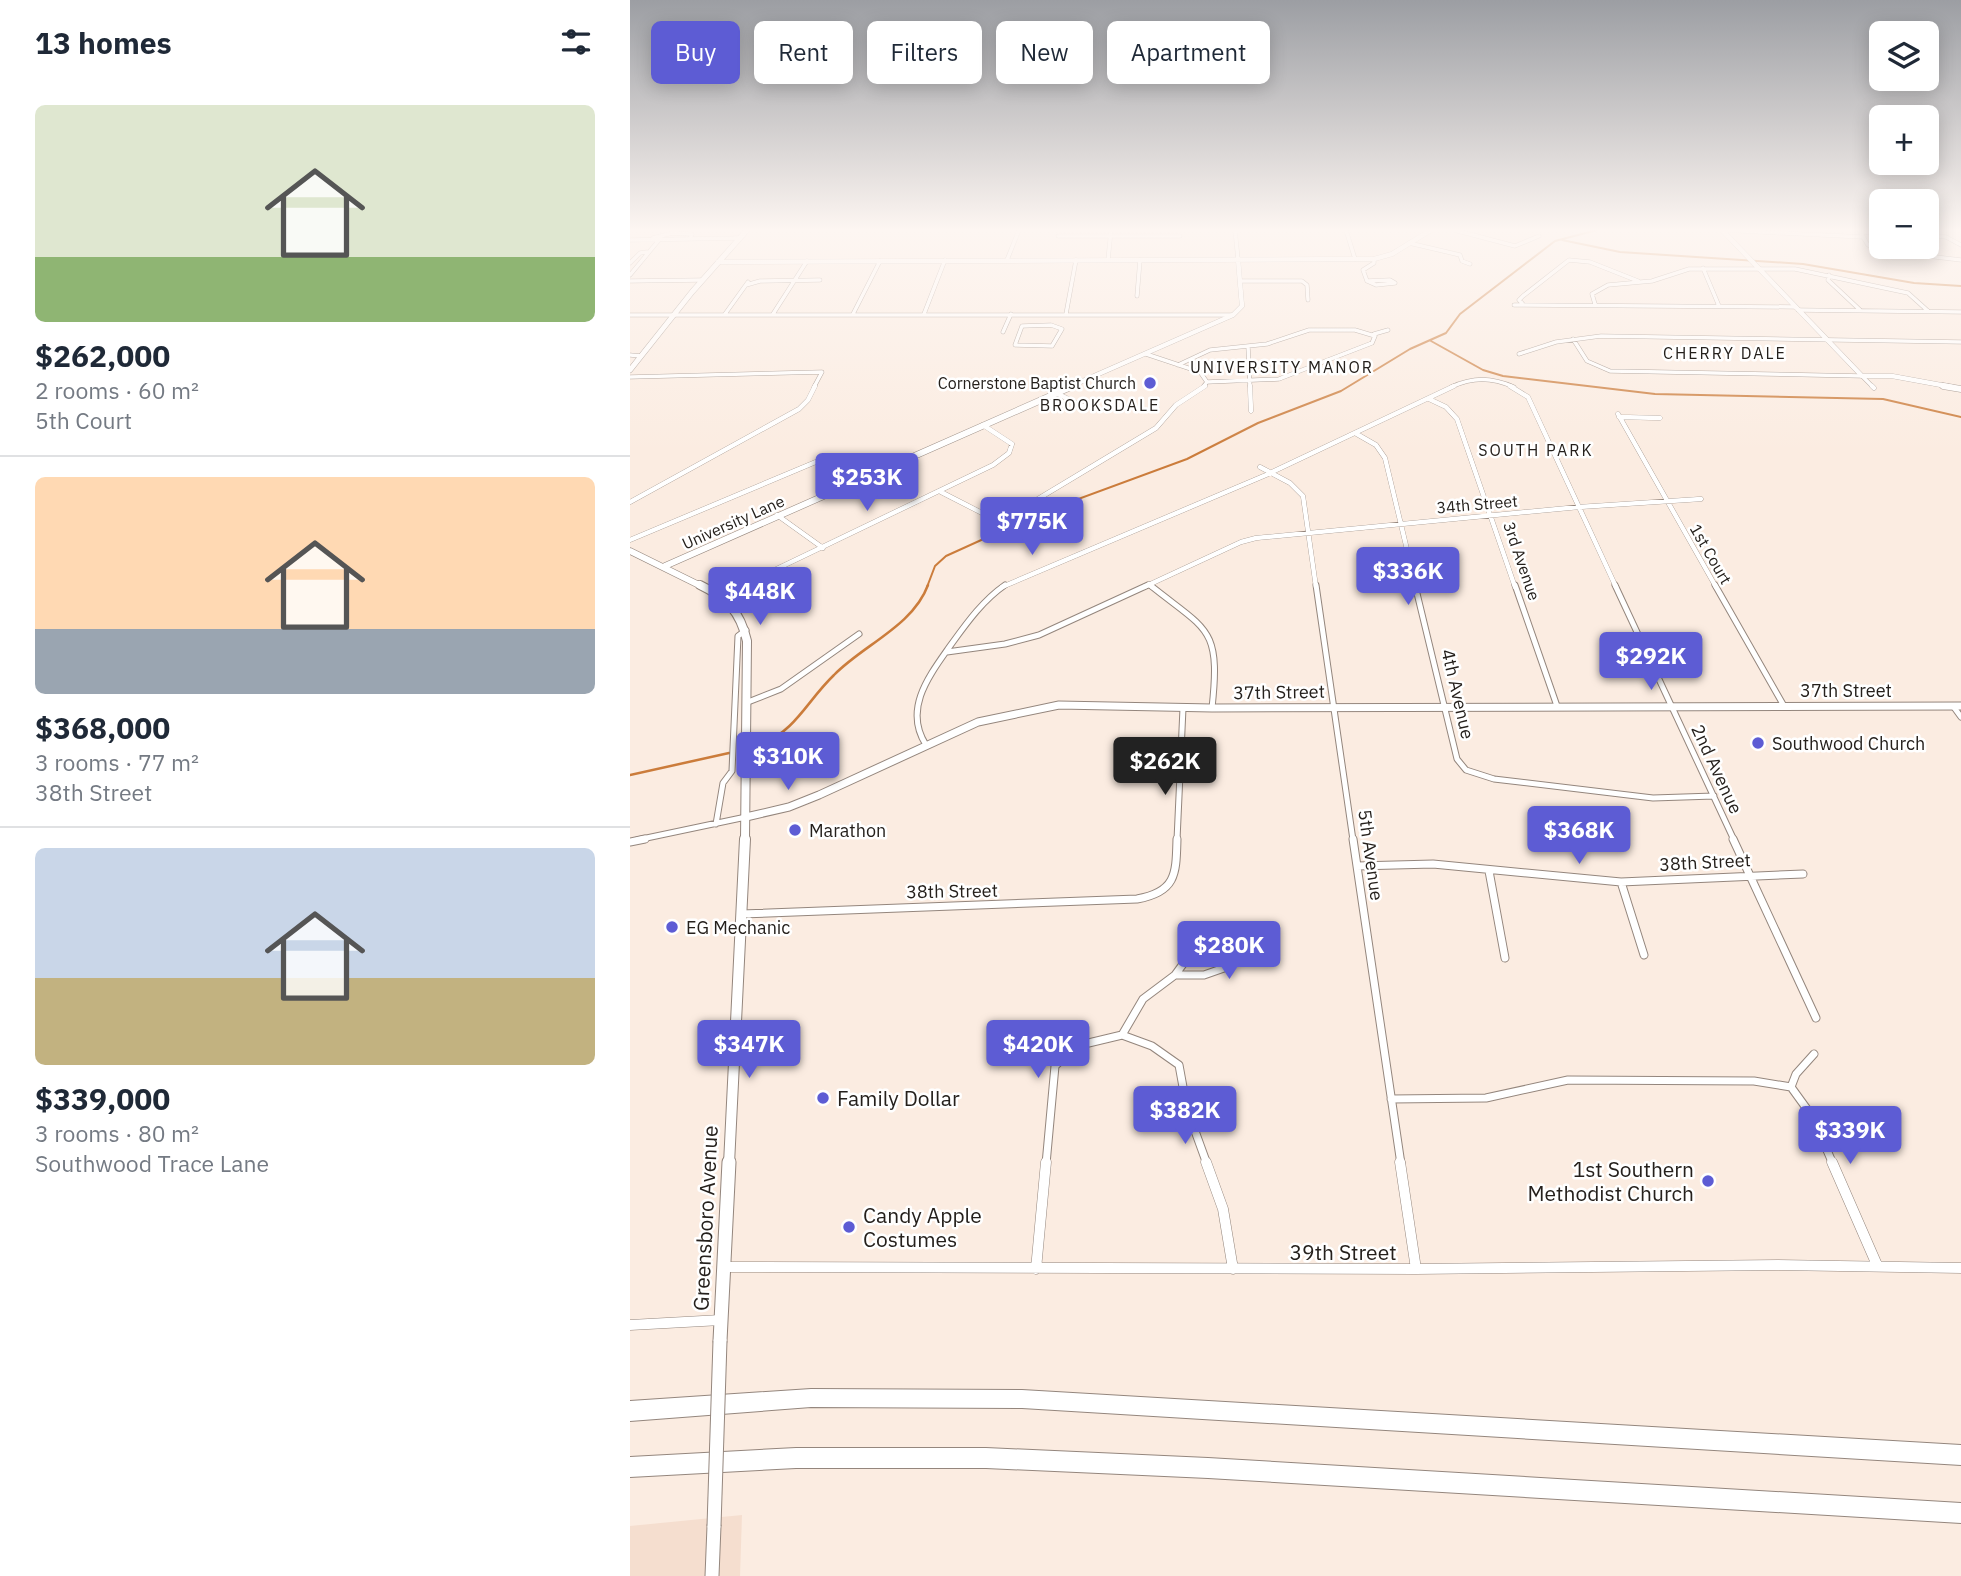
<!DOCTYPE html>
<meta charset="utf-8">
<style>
:root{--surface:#fff;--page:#f2f2f3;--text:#1f2937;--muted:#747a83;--line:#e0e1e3;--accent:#5d5cd4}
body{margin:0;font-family:"IBM Plex Sans",sans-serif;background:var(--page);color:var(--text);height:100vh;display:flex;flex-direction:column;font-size:26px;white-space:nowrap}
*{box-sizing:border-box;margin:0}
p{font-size:23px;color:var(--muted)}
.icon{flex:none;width:38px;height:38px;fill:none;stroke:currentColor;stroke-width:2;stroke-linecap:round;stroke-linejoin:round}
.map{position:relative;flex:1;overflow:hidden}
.drawer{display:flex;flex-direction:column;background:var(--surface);width:630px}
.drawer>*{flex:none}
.guide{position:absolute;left:21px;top:21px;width:665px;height:63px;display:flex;gap:14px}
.controls{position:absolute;left:1239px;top:21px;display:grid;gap:14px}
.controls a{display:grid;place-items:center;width:70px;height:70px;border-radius:10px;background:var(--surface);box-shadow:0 4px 18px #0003;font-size:35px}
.price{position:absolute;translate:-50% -60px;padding:0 16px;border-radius:7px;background:var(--accent);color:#fff;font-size:23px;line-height:46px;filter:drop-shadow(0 2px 4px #0008)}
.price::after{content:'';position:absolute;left:50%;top:42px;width:21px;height:16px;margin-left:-10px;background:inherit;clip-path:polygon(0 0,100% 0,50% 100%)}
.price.selected{background:#222;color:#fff}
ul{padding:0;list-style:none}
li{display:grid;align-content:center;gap:14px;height:371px;padding:0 35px}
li+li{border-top:2px solid var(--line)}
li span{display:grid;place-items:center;height:217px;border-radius:10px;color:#555}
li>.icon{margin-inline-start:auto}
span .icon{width:126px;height:126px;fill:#fffc;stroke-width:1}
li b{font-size:30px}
h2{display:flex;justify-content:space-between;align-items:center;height:84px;padding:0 35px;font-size:30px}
.chip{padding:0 24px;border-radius:10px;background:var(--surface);box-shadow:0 4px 18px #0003;font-size:24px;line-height:63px}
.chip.selected{background:var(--accent);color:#fff}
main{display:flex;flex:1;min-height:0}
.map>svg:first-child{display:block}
.built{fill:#f5decf}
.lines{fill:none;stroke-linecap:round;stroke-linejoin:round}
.stream-far1{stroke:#cb7c3b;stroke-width:2}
.stream{stroke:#cb7c3b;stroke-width:2.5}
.minor-far4-casing{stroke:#94867d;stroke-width:4.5}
.minor-far3-casing{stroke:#94867d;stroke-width:5}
.minor-far2-casing{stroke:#94867d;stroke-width:7}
.minor-far1-casing{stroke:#94867d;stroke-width:9}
.minor-casing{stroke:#94867d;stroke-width:11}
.tertiary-far2-casing{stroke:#94867d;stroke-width:5}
.tertiary-far1-casing{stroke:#94867d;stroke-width:7}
.tertiary-casing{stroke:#94867d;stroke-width:9}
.secondary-far4-casing{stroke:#94867d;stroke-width:6}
.secondary-far3-casing{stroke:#94867d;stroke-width:7}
.secondary-far2-casing{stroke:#94867d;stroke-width:10}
.secondary-far1-casing{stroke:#94867d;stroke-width:12}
.secondary-casing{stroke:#94867d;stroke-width:15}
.motorway-casing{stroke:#94867d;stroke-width:2}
.minor-far4{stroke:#fff;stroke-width:3.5}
.minor-far3{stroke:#fff;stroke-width:4.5}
.minor-far2{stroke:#fff;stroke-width:5}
.minor-far1{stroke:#fff;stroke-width:7}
.minor{stroke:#fff;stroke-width:10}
.tertiary-far2{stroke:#fff;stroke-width:4.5}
.tertiary-far1{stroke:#fff;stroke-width:6}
.tertiary{stroke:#fff;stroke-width:7}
.secondary-far4{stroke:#fff;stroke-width:5}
.secondary-far3{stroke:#fff;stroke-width:6}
.secondary-far2{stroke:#fff;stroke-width:8}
.secondary-far1{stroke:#fff;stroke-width:10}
.secondary{stroke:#fff;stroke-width:13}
.motorway{fill:#fff;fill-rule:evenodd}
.secondary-bridge-casing{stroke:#94867d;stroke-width:15;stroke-linecap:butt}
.secondary-bridge{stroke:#fff;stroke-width:13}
.poi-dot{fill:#5d5cd4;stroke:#fff;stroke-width:2.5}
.labels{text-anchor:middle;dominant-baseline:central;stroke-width:5;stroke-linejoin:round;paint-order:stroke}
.far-neighbourhood-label{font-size:16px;letter-spacing:2px;fill:#25201c;stroke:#fff}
.far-poi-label{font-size:16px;fill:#25201c;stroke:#fff;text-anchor:end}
.far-street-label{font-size:16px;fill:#25201c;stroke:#fff}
.street-label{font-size:18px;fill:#25201c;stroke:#fff}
.poi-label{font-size:18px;fill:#25201c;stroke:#fff;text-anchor:start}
.near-poi-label{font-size:21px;fill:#25201c;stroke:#fff;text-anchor:start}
.near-street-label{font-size:21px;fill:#25201c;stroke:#fff}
</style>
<main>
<section class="drawer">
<h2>13 homes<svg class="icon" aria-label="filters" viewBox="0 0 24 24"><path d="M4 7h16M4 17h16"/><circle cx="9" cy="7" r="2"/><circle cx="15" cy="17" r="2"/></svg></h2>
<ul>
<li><span style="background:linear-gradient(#dfe7d0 70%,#8fb573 0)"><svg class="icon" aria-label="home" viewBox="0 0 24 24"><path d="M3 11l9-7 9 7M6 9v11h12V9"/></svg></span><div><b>$262,000</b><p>2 rooms · 60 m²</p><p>5th Court</p></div></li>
<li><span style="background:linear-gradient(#ffd9b3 70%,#9aa5b1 0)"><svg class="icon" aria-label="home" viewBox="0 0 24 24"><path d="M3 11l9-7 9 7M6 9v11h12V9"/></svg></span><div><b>$368,000</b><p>3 rooms · 77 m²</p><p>38th Street</p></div></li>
<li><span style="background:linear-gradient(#c9d6e8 60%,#c2b280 0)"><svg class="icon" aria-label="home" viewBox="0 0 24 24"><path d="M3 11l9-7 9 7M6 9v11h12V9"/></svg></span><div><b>$339,000</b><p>3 rooms · 80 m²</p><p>Southwood Trace Lane</p></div></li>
</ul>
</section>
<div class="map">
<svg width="1331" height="1576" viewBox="0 0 1331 1576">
<rect width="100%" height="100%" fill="#fbece1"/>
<!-- built -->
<path class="built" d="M112 1515 110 1576H0V1526Z"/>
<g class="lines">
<!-- stream-far1 -->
<path class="stream-far1" d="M932 240 990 252 1173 264 1284 283 1331 286
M801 341 853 370 873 376 1025 394 1253 399 1331 417
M297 587 305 566 316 556 413 512 557 459 628 423 711 391 780 349 816 333 830 314 925 241 967 230"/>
<!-- stream -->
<path class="stream" d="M130 746C168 728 176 702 204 675 233 645 283 626 298 585
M0 775 99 753"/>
<!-- minor-far4 casing -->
<g class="minor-far4-casing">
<path id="minor-far4" d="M605 230 608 259
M716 230 725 259
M824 230 885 246 909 236
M1092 230 1233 237
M1229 230 1238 245 1247 250 1331 260
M1230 232 1251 233
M1297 235 1316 237 1331 245
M428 236H550
M23 238 42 233 62 234 60 239
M0 240 110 238
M779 243 830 255 832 261 840 264
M377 260 389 230
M478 260 481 230
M0 263 10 253 17 252
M1073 268 1089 306
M0 275 29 240
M1199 275 1198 280 1230 310
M760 280 765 283 746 285 737 281Z
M0 281 72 280
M610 281H672L677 285 678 300
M737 281 733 270 744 263V259
M116 285 130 281 190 280
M507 296 510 260
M892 303 889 300 893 296 939 260 960 262 1008 281
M965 304 962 294 978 285 1022 281 1059 269H1165L1278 293 1298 311
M884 305 1166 307
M1168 310 1331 312
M95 314 118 282
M143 314 177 261
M223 314 250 261
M294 314 315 260
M436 314 446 260
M0 315H603
M421 325 432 329 422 346 385 345 392 326Z
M373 332 381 314
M744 334 758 330
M943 339 957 361 980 371 1232 376 1243 387
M618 346 620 387
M516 354 570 372 577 382
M889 354 926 342 971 336 1331 342
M0 355 11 356
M548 365 580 350 637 344 679 330H725L745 336 742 343 649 379 577 382
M0 377 192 372 184 387
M573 387 577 382
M821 387C843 377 861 377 884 387"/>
</g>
<!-- minor-far3 casing -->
<g class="minor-far3-casing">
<path id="minor-far3" d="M620 386 621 411
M880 386 898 397 986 587
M1242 386 1244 388
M426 393 457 408
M799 399 816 407 827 419 885 587
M988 414 1086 587
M989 417 1030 418
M725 433 746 445 755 458 786 587
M630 467 660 483 673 496 686 587
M311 492 354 514H383L526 428 546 405 575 386
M0 502 169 409 178 400 185 386
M147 515 193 548
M0 540 200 456
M519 584 522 587
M109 587 363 465 379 453 382 444 353 425
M372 587 636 475 824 386
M514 587 611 542 626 538 949 507 1071 499"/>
</g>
<!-- minor-far2 casing -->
<g class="minor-far2-casing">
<path id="minor-far2" d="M520 585C577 631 591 626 582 708
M686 585 723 840
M785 585 827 759 836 770 864 779 1023 798 1084 796
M885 585 927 706
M985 585 1104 840
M1085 585 1154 706
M91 595 112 585
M317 652 375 644 409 635 518 585
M118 702 151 689 229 634
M1323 706 1331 717
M296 745C273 709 299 676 320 646 336 624 352 601 375 585
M86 824 93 783 102 771 108 636 116 630
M7 840 116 817
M547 840 553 708"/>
</g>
<!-- minor-far1 casing -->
<g class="minor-far1-casing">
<path id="minor-far1" d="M723 839 771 1164
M1103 839 1186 1018
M0 842 15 839
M727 866 803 864 991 882 1173 874
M859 871 875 958
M991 882 1014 955
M111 914 507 899C547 892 546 873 547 839
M578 943 595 951 597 958 594 968 574 975H545L567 945Z
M492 1035 522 1046 549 1065 557 1109 577 1164
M1161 1087 1182 1116 1203 1164
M1161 1087 1166 1074 1184 1054
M761 1099 856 1098 938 1080 1124 1081 1161 1087
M416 1164 425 1066 446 1046 492 1035 513 999 545 975"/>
</g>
<!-- minor casing -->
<g class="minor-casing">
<path id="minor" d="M576 1162 593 1209 603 1269
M770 1162 786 1269
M1202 1162 1247 1265
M95 1267 786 1269 1148 1265 1331 1268
M406 1269 416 1162
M0 1325 91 1320"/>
</g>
<!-- tertiary-far2 casing -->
<g class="tertiary-far2-casing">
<path id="tertiary-far2" d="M1092 230 1232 376H1262L1322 387
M88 262 744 259 762 254 801 230
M439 387 603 315 612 306 608 259"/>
</g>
<!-- tertiary-far1 casing -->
<g class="tertiary-far1-casing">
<path id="tertiary-far1" d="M1313 386 1331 389
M35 566 443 386"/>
</g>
<!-- tertiary casing -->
<g class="tertiary-casing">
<path id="tertiary" d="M116 817 159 807 189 795 348 722 429 705 582 708 1331 706"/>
</g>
<!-- secondary-far4 casing -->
<g class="secondary-far4-casing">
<path id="secondary-far4" d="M0 370 62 292 117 230"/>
</g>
<!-- secondary-far3 casing -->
<g class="secondary-far3-casing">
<path id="secondary-far3" d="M0 551 73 587"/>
</g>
<!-- secondary-far2 casing -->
<g class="secondary-far2-casing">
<path id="secondary-far2" d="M70 585C97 598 110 611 117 641L115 840"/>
</g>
<!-- secondary-far1 casing -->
<g class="secondary-far1-casing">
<path id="secondary-far1" d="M99 1164 115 839"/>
</g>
<!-- secondary casing -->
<g class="secondary-casing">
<path id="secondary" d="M90 1341 99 1162
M82 1576 84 1526"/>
</g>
<!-- motorway casing -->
<g class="motorway-casing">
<path id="motorway" d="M181 1389 392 1390 1331 1445V1465L392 1408 181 1407 0 1421V1401Z
M166 1448H356L578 1458 1331 1503V1523L578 1478 356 1468H166L0 1477V1457Z"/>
</g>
<!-- minor-far4 -->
<use href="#minor-far4" class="minor-far4"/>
<!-- minor-far3 -->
<use href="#minor-far3" class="minor-far3"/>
<!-- minor-far2 -->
<use href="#minor-far2" class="minor-far2"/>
<!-- minor-far1 -->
<use href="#minor-far1" class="minor-far1"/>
<!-- minor -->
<use href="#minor" class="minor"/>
<!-- tertiary-far2 -->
<use href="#tertiary-far2" class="tertiary-far2"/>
<!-- tertiary-far1 -->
<use href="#tertiary-far1" class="tertiary-far1"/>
<!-- tertiary -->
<use href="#tertiary" class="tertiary"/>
<!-- secondary-far4 -->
<use href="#secondary-far4" class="secondary-far4"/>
<!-- secondary-far3 -->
<use href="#secondary-far3" class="secondary-far3"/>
<!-- secondary-far2 -->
<use href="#secondary-far2" class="secondary-far2"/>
<!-- secondary-far1 -->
<use href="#secondary-far1" class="secondary-far1"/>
<!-- secondary -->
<use href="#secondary" class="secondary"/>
<!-- motorway -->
<use href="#motorway" class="motorway"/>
<!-- secondary-bridge casing -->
<g class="secondary-bridge-casing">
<path id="secondary-bridge" d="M84 1526 90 1341"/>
</g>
<!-- secondary-bridge -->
<use href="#secondary-bridge" class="secondary-bridge"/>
</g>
<!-- sky -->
<linearGradient id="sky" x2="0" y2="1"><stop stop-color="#9c9ea3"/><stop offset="0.51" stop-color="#fdf6f2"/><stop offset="1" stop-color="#fdf6f2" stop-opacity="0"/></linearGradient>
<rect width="1331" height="451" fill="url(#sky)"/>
<!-- markers -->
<g class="poi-dot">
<circle cx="520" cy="383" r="7"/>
<circle cx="1128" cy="743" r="7"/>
<circle cx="165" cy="830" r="7"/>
<circle cx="42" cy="927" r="7"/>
<circle cx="193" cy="1098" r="7"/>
<circle cx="1078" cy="1181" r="7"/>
<circle cx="219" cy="1227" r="7"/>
</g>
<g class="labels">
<!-- far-neighbourhood labels -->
<g class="far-neighbourhood-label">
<text x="1095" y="353">CHERRY DALE</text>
<text x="652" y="367">UNIVERSITY MANOR</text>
<text x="470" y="405">BROOKSDALE</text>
<text x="906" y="450">SOUTH PARK</text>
</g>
<!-- far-poi labels -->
<g class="far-poi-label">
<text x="506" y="383">Cornerstone Baptist Church</text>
</g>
<!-- far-street labels -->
<g class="far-street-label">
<text transform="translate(847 504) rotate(-5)">34th Street</text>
<text transform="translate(103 522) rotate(-24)">University Lane</text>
<text transform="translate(1081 554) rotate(60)">1st Court</text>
<text transform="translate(892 561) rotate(71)">3rd Avenue</text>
</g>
<!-- street labels -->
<g class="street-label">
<text x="1216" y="690">37th Street</text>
<text transform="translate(649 692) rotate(-1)">37th Street</text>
<text transform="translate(828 694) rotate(77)">4th Avenue</text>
<text transform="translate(1087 769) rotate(65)">2nd Avenue</text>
<text transform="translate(741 855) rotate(82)">5th Avenue</text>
<text transform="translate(1075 862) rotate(-3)">38th Street</text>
<text transform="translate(322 891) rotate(-1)">38th Street</text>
</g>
<!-- poi labels -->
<g class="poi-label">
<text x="1142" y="743">Southwood Church</text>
<text x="179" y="830">Marathon</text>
<text x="56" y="927">EG Mechanic</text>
</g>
<!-- near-poi labels -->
<g class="near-poi-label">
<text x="207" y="1098">Family Dollar</text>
<text x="1064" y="1169" text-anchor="end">1st Southern<tspan x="1064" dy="24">Methodist Church</tspan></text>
<text x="233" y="1215">Candy Apple<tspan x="233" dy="24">Costumes</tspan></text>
</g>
<!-- near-street labels -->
<g class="near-street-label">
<text transform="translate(75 1218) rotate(-87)">Greensboro Avenue</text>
<text x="713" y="1252">39th Street</text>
</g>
</g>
</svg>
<div class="controls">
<a><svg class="icon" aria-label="layers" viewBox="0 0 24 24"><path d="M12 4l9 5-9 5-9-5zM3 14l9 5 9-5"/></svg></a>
<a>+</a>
<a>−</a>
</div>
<b class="price" style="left:237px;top:513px">$253K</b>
<b class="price" style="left:402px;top:557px">$775K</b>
<b class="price" style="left:778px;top:607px">$336K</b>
<b class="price" style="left:130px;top:627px">$448K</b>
<b class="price" style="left:1021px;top:692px">$292K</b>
<b class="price" style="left:158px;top:792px">$310K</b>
<b class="price selected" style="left:535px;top:797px">$262K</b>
<b class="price" style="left:949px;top:866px">$368K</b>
<b class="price" style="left:599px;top:981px">$280K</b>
<b class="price" style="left:119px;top:1080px">$347K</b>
<b class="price" style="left:408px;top:1080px">$420K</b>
<b class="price" style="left:555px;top:1146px">$382K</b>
<b class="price" style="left:1220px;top:1166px">$339K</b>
<div class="guide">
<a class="chip selected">Buy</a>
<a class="chip">Rent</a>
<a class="chip">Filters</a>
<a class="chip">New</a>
<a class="chip">Apartment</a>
</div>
</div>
</main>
